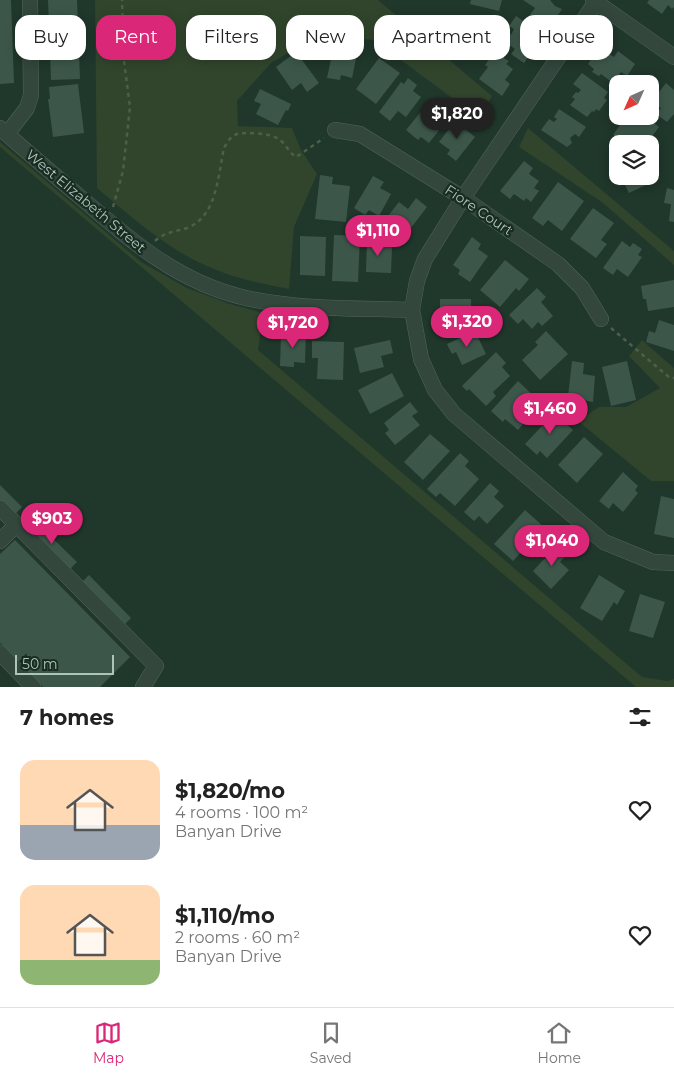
<!DOCTYPE html>
<meta charset="utf-8">
<style>
:root{--surface:#fff;--page:#f6f6f6;--text:#222;--muted:#767676;--line:#e0e0e0;--accent:#db2777}
body{margin:0;font-family:Montserrat,sans-serif;background:var(--page);color:var(--text);height:100vh;display:flex;flex-direction:column;font-size:19px;white-space:nowrap}
*{box-sizing:border-box;margin:0}
p{font-size:16px;color:var(--muted)}
.icon{flex:none;width:28px;height:28px;fill:none;stroke:currentColor;stroke-width:2;stroke-linecap:round;stroke-linejoin:round}
.map{position:relative;height:687px;overflow:hidden}
.drawer{display:flex;flex-direction:column;background:var(--surface);flex:1}
.drawer>*{flex:none}
.guide{position:absolute;left:15px;top:15px;width:645px;height:45px;display:flex;gap:10px}
.needle{width:32px;rotate:225deg}
.tools{position:absolute;left:609px;top:75px;display:grid;gap:10px}
.tools a{display:grid;place-items:center;width:50px;height:50px;border-radius:10px;background:var(--surface);box-shadow:0 2px 12px #0003;font-size:25px}
.scale{position:absolute;left:15px;bottom:12px;width:99px;box-sizing:border-box;padding-left:5px;border:2px solid #aec4b9;border-top:0;font-size:14px;line-height:18px;white-space:nowrap;color:#aec4b9;-webkit-text-stroke:4px #192c22;paint-order:stroke}
.price{position:absolute;translate:-50% -42px;padding:0 11px;border-radius:18px;background:var(--accent);color:#fff;font-size:16px;line-height:32px;filter:drop-shadow(0 1px 2px #0008)}
.price::after{content:'';position:absolute;left:50%;top:30px;width:15px;height:11px;margin-left:-8px;background:inherit;clip-path:polygon(0 0,100% 0,50% 100%)}
.price.active{background:#222;color:#fff}
ul{padding:0;list-style:none}
li{display:flex;align-items:center;gap:15px;height:125px;padding:0 20px}
li span{display:grid;place-items:center;flex:none;width:140px;height:100px;border-radius:15px;color:#555}
li>.icon{margin-inline-start:auto}
span .icon{width:60px;height:60px;fill:#fffc;stroke-width:1}
li b{font-size:21px}
h2{display:flex;justify-content:space-between;align-items:center;height:60px;padding:0 20px;font-size:21px}
.pill{padding:0 18px;border-radius:15px;background:var(--surface);box-shadow:0 2px 12px #0003;font-size:18px;line-height:45px}
.pill.active{background:var(--accent);color:#fff}
.tab-bar{display:flex;justify-content:space-around;align-items:center;height:70px;border-top:1px solid var(--line);background:var(--surface);font-size:14px;color:var(--muted)}
.tab-bar a{display:grid;justify-items:center;gap:2px}
.tab-bar .active{color:var(--accent)}
.map>svg:first-child{display:block}
.green{fill:#31452c}
.building{fill:#3c5749}
.lines{fill:none;stroke-linecap:round;stroke-linejoin:round}
.minor-casing{stroke:#51655b;stroke-width:16}
.path{stroke:#4b604c;stroke-width:2.5;stroke-dasharray:4 4;stroke-linecap:butt}
.minor{stroke:#33473d;stroke-width:15}
.labels{text-anchor:middle;dominant-baseline:central;stroke-width:4.5;stroke-linejoin:round;paint-order:stroke}
.street-label{font-size:14px;fill:#aec4b9;stroke:#192c22}
</style>
<div class="map">
<svg width="674" height="687" viewBox="0 0 674 687">
<rect width="100%" height="100%" fill="#20372b"/>
<!-- green -->
<path class="green" d="M95 0H378L492 96 479 118 374 40 319 35 271 63 237 101 238 126 292 128 301 150 317 174 294 227 289 289C265 284 241 280 219 271 172 254 134 219 97 188Z
M528 128 674 251V265L603 203 519 147Z
M0 142 141 262 187 288 230 304 263 313 258 350 642 677 667 681 674 679V687H636L0 147Z
M642 340 674 368V481H651L578 421 599 407H626L660 388 629 356Z"/>
<!-- building -->
<path class="building" d="M0 0H11L14 83 0 84Z
M48 0H77L80 79 51 80Z
M471 0H502L499 11 470 4Z
M523 0H550L555 6 562 9 550 27 547 25 543 30 527 19 535 8Z
M649 0H674V7L672 9 668 5 662 14 647 3Z
M516 16 542 34 536 42 533 40 531 44 536 47 524 63 511 54 515 49 503 41 509 33 511 35 514 29 509 26Z
M341 46 358 49 352 78 341 75 340 80 327 78 333 50 340 51Z
M599 47 614 57 618 51 635 64 627 76 621 72 613 83 601 74 599 76 592 72 594 69 588 64Z
M296 52 319 83 307 92 301 83 292 90 276 67Z
M497 54 509 61 506 64 513 69 505 80 510 84 502 96 479 79 488 67 485 65 490 58 493 60Z
M379 58 400 73 376 104 356 89Z
M582 73 608 92 604 98 607 100 599 111 596 109 594 112 592 111 587 117 570 105 575 99 572 97 576 92 578 93 581 90 573 84Z
M408 78 417 85 413 91 421 97 406 117 398 111 390 121 379 112 401 82 404 84Z
M666 83 674 90V114L667 122 656 114 661 108 650 100V92L654 88 659 92Z
M78 84 84 133 53 137 48 99H50L49 87Z
M260 89 291 104 288 111 286 110 278 125 256 114 261 104 254 101Z
M432 98 452 114 429 143 421 137 418 140 406 130Z
M559 109 586 127 579 137 575 134 570 138 572 143 567 147 541 130 549 119 554 122 557 119 554 117Z
M624 116H645L659 127 650 139 645 136 639 144H625L613 135 620 125 618 124Z
M455 121 475 137 456 161 447 154 450 150 439 142Z
M524 161 533 168 529 174 539 181 534 188 539 191 531 202 526 198 524 201 514 194 510 199 500 191Z
M618 174V176H645L642 178 646 185 629 193 624 183 619 186 614 176Z
M320 175 333 177 332 184 350 186 346 222 315 219Z
M373 176 384 182 380 188 391 194 379 216 369 210 365 215 354 208Z
M558 182 584 201 562 231 548 220 543 226 532 218Z
M667 188 674 190V222L669 221 671 204 664 203Z
M416 198 427 207 404 237 384 221 399 202 408 209Z
M593 208 614 223 601 240 607 244 596 258 570 239Z
M334 235 360 236 358 282 332 281Z
M300 236 326 237 325 276 300 275Z
M472 237 481 244 478 249 488 256 470 282 458 274 460 270 453 265Z
M367 240 382 241V246H392L391 273 366 272Z
M622 241 630 247 633 243 642 249 638 255 642 257 628 277 617 269 613 275 603 268Z
M505 260 529 279 519 291 516 288 500 307 480 290Z
M674 280V307L648 311 646 299H643L641 286Z
M537 288 546 297 541 302 553 316 542 326 538 322 532 329 523 319 518 324 509 315Z
M440 299H471V325H446V311H440Z
M659 320 674 325V351L646 342 649 331 655 333Z
M295 329 306 330 305 363 294 362V367L280 366 281 335H294Z
M475 331 486 354 462 365 456 352 452 354 447 344Z
M546 331 568 354 540 380 522 360 538 345 535 342Z
M390 340 393 353 381 356 384 367 360 373 354 348Z
M312 341 344 342 343 380 317 379 318 358H312Z
M496 352 506 363 502 367 510 376 493 392 496 396 486 406 469 389 467 391 462 386Z
M572 361 584 363 583 374 595 376 593 402 582 400V407L567 405Z
M627 361 636 400 611 406 602 367Z
M392 373 404 396 370 414 358 390Z
M518 381 537 399 524 414 528 418 518 430 505 419 503 422 491 411Z
M410 402 418 412 412 416 420 425 395 445 385 433 389 430 384 423Z
M557 410 564 416 561 419 573 430 547 458 540 451 537 455 525 444Z
M430 434 450 451 423 480 404 462Z
M584 437 603 454 577 483 558 465Z
M460 453 469 461 465 466 479 479 455 506 440 493 436 497 427 489Z
M623 472 638 486 635 490 638 493 623 512 613 503 609 509 599 501Z
M490 483 499 491 494 497 504 506 487 524 479 516 474 521 464 512Z
M0 485 22 507 14 515 0 501Z
M661 496 674 499V538L654 534Z
M525 510 544 527 513 561 494 544Z
M34 520 77 562 69 570 27 528Z
M15 540 130 657 100 687H43L0 643V554Z
M558 544 568 553 560 562 569 570 551 589 533 571Z
M89 575 131 618 124 625 81 583Z
M599 575 625 591 617 605 614 602 602 621 580 608Z
M640 594 665 602 653 638 629 631Z"/>
<g class="lines">
<!-- minor casing -->
<g class="minor-casing">
<path id="minor" d="M593 0 674 57
M0 128C26 151 53 174 80 197 131 241 179 283 246 298 300 310 358 308 412 310L421 359 435 390 454 414 604 542 653 562 674 563
M335 130 360 134 463 198 558 264 582 288 601 319
M7 134 27 108 31 95 30 0
M412 310 417 281 425 259 463 198 597 0
M0 508 156 666 143 687
M0 541 16 525
M0 653 33 687"/>
</g>
<!-- path -->
<path class="path" d="M113 207 123 171 130 107 124 61 122 0
M155 241C165 232 174 232 187 228 217 217 218 175 224 148 227 142 231 136 237 134 247 132 268 133 277 138 285 142 288 152 296 157L324 138
M611 328 670 378H674"/>
<!-- minor -->
<use href="#minor" class="minor"/>
</g>
<g class="labels">
<!-- street labels -->
<g class="street-label">
<text transform="translate(86 201) rotate(40)">West Elizabeth Street</text>
<text transform="translate(479 210) rotate(34)">Fiore Court</text>
</g>
</g>
</svg>
<div class="tools">
<a><svg class="needle" viewBox="-14 -14 28 28"><path d="M0-13l5 13h-10z" fill="#e53935"/><path d="M0 13l5-13h-10z" fill="#767676"/></svg></a>
<a><svg class="icon" aria-label="layers" viewBox="0 0 24 24"><path d="M12 4l9 5-9 5-9-5zM3 14l9 5 9-5"/></svg></a>
</div>
<div class="scale">50 m</div>
<b class="price active" style="left:457px;top:140px">$1,820</b>
<b class="price" style="left:378px;top:257px">$1,110</b>
<b class="price" style="left:467px;top:348px">$1,320</b>
<b class="price" style="left:293px;top:349px">$1,720</b>
<b class="price" style="left:550px;top:435px">$1,460</b>
<b class="price" style="left:52px;top:545px">$903</b>
<b class="price" style="left:552px;top:567px">$1,040</b>
<div class="guide">
<a class="pill">Buy</a>
<a class="pill active">Rent</a>
<a class="pill">Filters</a>
<a class="pill">New</a>
<a class="pill">Apartment</a>
<a class="pill">House</a>
</div>
</div>
<section class="drawer">
<h2>7 homes<svg class="icon" aria-label="filters" viewBox="0 0 24 24"><path d="M4 7h16M4 17h16"/><circle cx="9" cy="7" r="2"/><circle cx="15" cy="17" r="2"/></svg></h2>
<ul>
<li><span style="background:linear-gradient(#ffd9b3 65%,#9aa5b1 0)"><svg class="icon" aria-label="home" viewBox="0 0 24 24"><path d="M3 11l9-7 9 7M6 9v11h12V9"/></svg></span><div><b>$1,820/mo</b><p>4 rooms · 100 m²</p><p>Banyan Drive</p></div><svg class="icon" aria-label="heart" viewBox="0 0 24 24"><path d="M12 20l-8-8c-3-5 5-10 8-4 3-6 11-1 8 4z"/></svg></li>
<li><span style="background:linear-gradient(#ffd9b3 75%,#8fb573 0)"><svg class="icon" aria-label="home" viewBox="0 0 24 24"><path d="M3 11l9-7 9 7M6 9v11h12V9"/></svg></span><div><b>$1,110/mo</b><p>2 rooms · 60 m²</p><p>Banyan Drive</p></div><svg class="icon" aria-label="heart" viewBox="0 0 24 24"><path d="M12 20l-8-8c-3-5 5-10 8-4 3-6 11-1 8 4z"/></svg></li>
</ul>
</section>
<nav class="tab-bar">
<a class="active"><svg class="icon" aria-label="map" viewBox="0 0 24 24"><path d="M3 6l6-2 6 2 6-2v14l-6 2-6-2-6 2zM9 4v14M15 6v14"/></svg>Map</a>
<a><svg class="icon" aria-label="saved" viewBox="0 0 24 24"><path d="M7 4h10v16l-5-4-5 4z"/></svg>Saved</a>
<a><svg class="icon" aria-label="home" viewBox="0 0 24 24"><path d="M3 11l9-7 9 7M6 9v11h12V9"/></svg>Home</a>
</nav>
